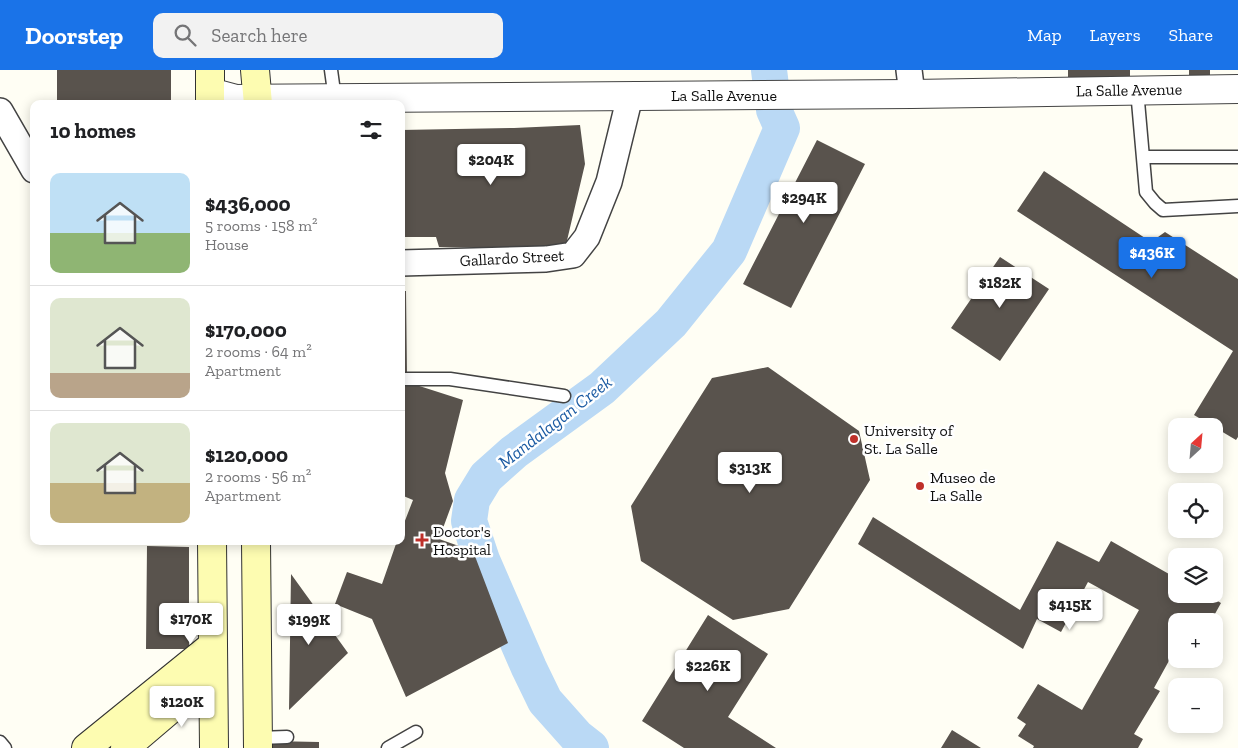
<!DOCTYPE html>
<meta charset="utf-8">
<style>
:root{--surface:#fff;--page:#f2f2f2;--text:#202124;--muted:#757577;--line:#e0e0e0;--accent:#1a73e8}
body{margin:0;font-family:"Zilla Slab",serif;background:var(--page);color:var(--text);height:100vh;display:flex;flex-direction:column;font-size:19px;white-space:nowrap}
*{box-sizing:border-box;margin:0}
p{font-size:16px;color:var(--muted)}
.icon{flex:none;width:28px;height:28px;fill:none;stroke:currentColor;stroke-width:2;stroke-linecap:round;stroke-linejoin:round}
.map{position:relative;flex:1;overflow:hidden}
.side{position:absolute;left:30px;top:30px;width:375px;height:445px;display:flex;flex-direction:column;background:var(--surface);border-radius:10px;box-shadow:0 2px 12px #0003}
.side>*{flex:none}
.needle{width:32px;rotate:26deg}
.controls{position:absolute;left:1168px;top:348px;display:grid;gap:10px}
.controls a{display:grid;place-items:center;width:55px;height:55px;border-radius:10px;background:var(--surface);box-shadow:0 2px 12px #0003;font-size:25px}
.price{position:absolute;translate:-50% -42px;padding:0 11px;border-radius:5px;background:#fff;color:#222;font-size:16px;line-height:32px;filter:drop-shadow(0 1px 2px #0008)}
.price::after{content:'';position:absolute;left:50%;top:30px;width:15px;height:11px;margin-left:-8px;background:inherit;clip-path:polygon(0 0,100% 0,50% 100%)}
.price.active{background:var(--accent);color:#fff}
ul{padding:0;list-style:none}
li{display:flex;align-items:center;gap:15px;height:125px;padding:0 20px}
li+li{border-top:1px solid var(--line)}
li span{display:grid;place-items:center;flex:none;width:140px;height:100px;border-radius:10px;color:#555}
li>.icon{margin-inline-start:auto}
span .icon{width:60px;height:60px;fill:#fffc;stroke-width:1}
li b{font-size:21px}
h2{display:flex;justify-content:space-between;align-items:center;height:60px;padding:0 20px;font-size:21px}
header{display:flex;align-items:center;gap:30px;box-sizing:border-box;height:70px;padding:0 25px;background:var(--accent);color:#fff}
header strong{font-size:24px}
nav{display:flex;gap:28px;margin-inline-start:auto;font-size:18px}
.search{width:350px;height:45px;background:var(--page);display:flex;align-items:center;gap:12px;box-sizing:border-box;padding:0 18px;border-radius:10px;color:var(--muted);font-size:19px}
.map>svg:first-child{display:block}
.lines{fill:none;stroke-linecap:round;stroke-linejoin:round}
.river{stroke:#bad9f5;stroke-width:36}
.building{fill:#59534d}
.service-casing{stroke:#434343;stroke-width:15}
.minor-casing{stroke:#434343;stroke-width:28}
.tertiary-casing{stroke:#434343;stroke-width:30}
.secondary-casing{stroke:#323232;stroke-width:30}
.service{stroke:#fff;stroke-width:12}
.minor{stroke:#fff;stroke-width:25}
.tertiary{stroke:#fff;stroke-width:28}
.secondary{stroke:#fdfcb1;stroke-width:28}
.poi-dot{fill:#bf302a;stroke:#fff;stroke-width:2}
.labels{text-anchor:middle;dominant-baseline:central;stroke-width:5;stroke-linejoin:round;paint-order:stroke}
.street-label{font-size:16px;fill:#101010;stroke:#fff}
.poi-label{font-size:16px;fill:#101010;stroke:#fff;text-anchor:start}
.water-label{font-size:18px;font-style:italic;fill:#1a5aa2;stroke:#fff}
</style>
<header>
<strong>Doorstep</strong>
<div class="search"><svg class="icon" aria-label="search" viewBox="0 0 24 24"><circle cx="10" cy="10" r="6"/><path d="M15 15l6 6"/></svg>Search here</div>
<nav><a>Map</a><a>Layers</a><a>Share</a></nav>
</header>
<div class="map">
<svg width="1238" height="678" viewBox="0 0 1238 678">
<rect width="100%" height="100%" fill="#fffef4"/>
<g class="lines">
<!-- river -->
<path class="river" d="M769 0 771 16
M591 678 577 667 545 631 529 598 482 490 469 451 472 430 486 407 514 382 602 318 671 253 729 181 782 58 774 40"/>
</g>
<!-- building -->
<path class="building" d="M57 0H171V34H57Z
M1068 0H1130V9L1068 12Z
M1189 0H1210V12L1189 11Z
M580 55 585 94 565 179 439 177 436 167H401V60L514 58Z
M817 70 865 94 791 238 743 214Z
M1044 101 1151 172 1165 162 1238 209V367L1236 370 1194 345 1233 281 1017 141Z
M1000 187 1049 219 1000 291 951 258Z
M401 221H406L407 305 401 306Z
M768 297 859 361 870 410 789 539 733 550 641 491 631 436 712 308Z
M410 313 463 330 445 403 453 431 439 469 473 481 508 573 406 627 372 549 335 534 347 502 382 514 397 471H401V461L413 430 401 425V317Z
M873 447 1020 540 1057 471 1099 492 1111 471 1176 508V524H1205L1221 533 1211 551H1176V578L1154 618 1160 621 1134 664 1143 669 1138 678H1033L1034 676 1018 666 1026 654 1017 648 1038 614 1082 640 1139 540 1088 512 1061 562 1037 549 1023 579 858 474Z
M147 476 189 477V579H146Z
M291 504 348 583 289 640Z
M708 545 768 584 728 647 776 678H684L642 651Z
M952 660 981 678H941Z
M271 671 319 672V678H271Z"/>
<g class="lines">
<!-- service casing -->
<g class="service-casing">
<path id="service" d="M331 0 335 29
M1137 20 1146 122 1155 133 1163 140 1238 136
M1143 87H1238
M401 309H450L564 326
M258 668 287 667
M0 672 5 678
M388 678 416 662"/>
</g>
<!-- minor casing -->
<g class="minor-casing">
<path id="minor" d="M909 0 912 24
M0 41 34 100
M401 193 546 189 573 185 587 167 609 112 630 26"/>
</g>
<!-- tertiary casing -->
<g class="tertiary-casing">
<path id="tertiary" d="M210 22 236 29 912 24 1238 19"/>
</g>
<!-- secondary casing -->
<g class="secondary-casing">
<path id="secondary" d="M210 0V34
M255 0 258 34
M212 471 214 678
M256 471 258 678
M86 678 213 575
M125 678 173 637 213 606"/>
</g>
<!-- service -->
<use href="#service" class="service"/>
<!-- minor -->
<use href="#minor" class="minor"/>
<!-- tertiary -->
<use href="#tertiary" class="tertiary"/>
<!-- secondary -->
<use href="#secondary" class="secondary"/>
</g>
<!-- markers -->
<g class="poi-dot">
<circle cx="854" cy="369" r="5"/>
<circle cx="920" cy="416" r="5"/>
<path d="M419.5 462.5h5v5h5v5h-5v5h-5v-5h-5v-5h5z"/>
</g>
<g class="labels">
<!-- street labels -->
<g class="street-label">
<text transform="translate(1129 20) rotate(-1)">La Salle Avenue</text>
<text x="724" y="25">La Salle Avenue</text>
<text transform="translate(512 188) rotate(-3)">Gallardo Street</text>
</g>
<!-- poi labels -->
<g class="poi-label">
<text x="864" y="360">University of<tspan x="864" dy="18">St. La Salle</tspan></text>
<text x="930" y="407">Museo de<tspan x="930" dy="18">La Salle</tspan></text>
<text x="433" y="461">Doctor's<tspan x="433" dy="18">Hospital</tspan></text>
</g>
<!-- water labels -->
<g class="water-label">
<text transform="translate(555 352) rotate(-38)">Mandalagan Creek</text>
</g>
</g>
</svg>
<div class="controls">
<a><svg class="needle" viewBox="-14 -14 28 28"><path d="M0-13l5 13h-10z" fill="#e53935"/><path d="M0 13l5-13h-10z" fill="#757577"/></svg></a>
<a><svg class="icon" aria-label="locate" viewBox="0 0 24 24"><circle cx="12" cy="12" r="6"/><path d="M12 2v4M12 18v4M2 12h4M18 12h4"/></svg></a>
<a><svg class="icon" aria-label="layers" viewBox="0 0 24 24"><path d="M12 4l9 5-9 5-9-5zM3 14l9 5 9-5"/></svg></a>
<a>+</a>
<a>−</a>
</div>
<b class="price" style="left:491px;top:116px">$204K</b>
<b class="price" style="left:804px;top:154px">$294K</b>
<b class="price active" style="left:1152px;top:209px">$436K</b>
<b class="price" style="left:1000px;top:239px">$182K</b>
<b class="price" style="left:750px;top:424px">$313K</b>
<b class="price" style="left:1070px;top:561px">$415K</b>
<b class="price" style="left:191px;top:575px">$170K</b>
<b class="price" style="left:309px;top:576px">$199K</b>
<b class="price" style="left:708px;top:622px">$226K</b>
<b class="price" style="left:182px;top:658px">$120K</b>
<section class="side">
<h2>10 homes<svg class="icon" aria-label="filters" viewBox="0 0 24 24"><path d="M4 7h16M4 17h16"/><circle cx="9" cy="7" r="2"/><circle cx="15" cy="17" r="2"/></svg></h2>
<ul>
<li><span style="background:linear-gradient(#bfe0f5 60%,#8fb573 0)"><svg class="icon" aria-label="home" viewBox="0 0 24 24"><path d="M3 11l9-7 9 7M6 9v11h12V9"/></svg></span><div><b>$436,000</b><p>5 rooms · 158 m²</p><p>House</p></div></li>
<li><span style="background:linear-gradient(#dfe7d0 75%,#b9a48a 0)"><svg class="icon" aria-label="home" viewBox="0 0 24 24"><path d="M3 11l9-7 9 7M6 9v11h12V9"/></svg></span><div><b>$170,000</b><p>2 rooms · 64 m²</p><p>Apartment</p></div></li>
<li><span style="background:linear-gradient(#dfe7d0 60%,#c2b280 0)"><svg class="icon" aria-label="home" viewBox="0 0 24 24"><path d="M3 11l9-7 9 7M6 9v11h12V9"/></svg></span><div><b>$120,000</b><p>2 rooms · 56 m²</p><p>Apartment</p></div></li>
</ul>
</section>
</div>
